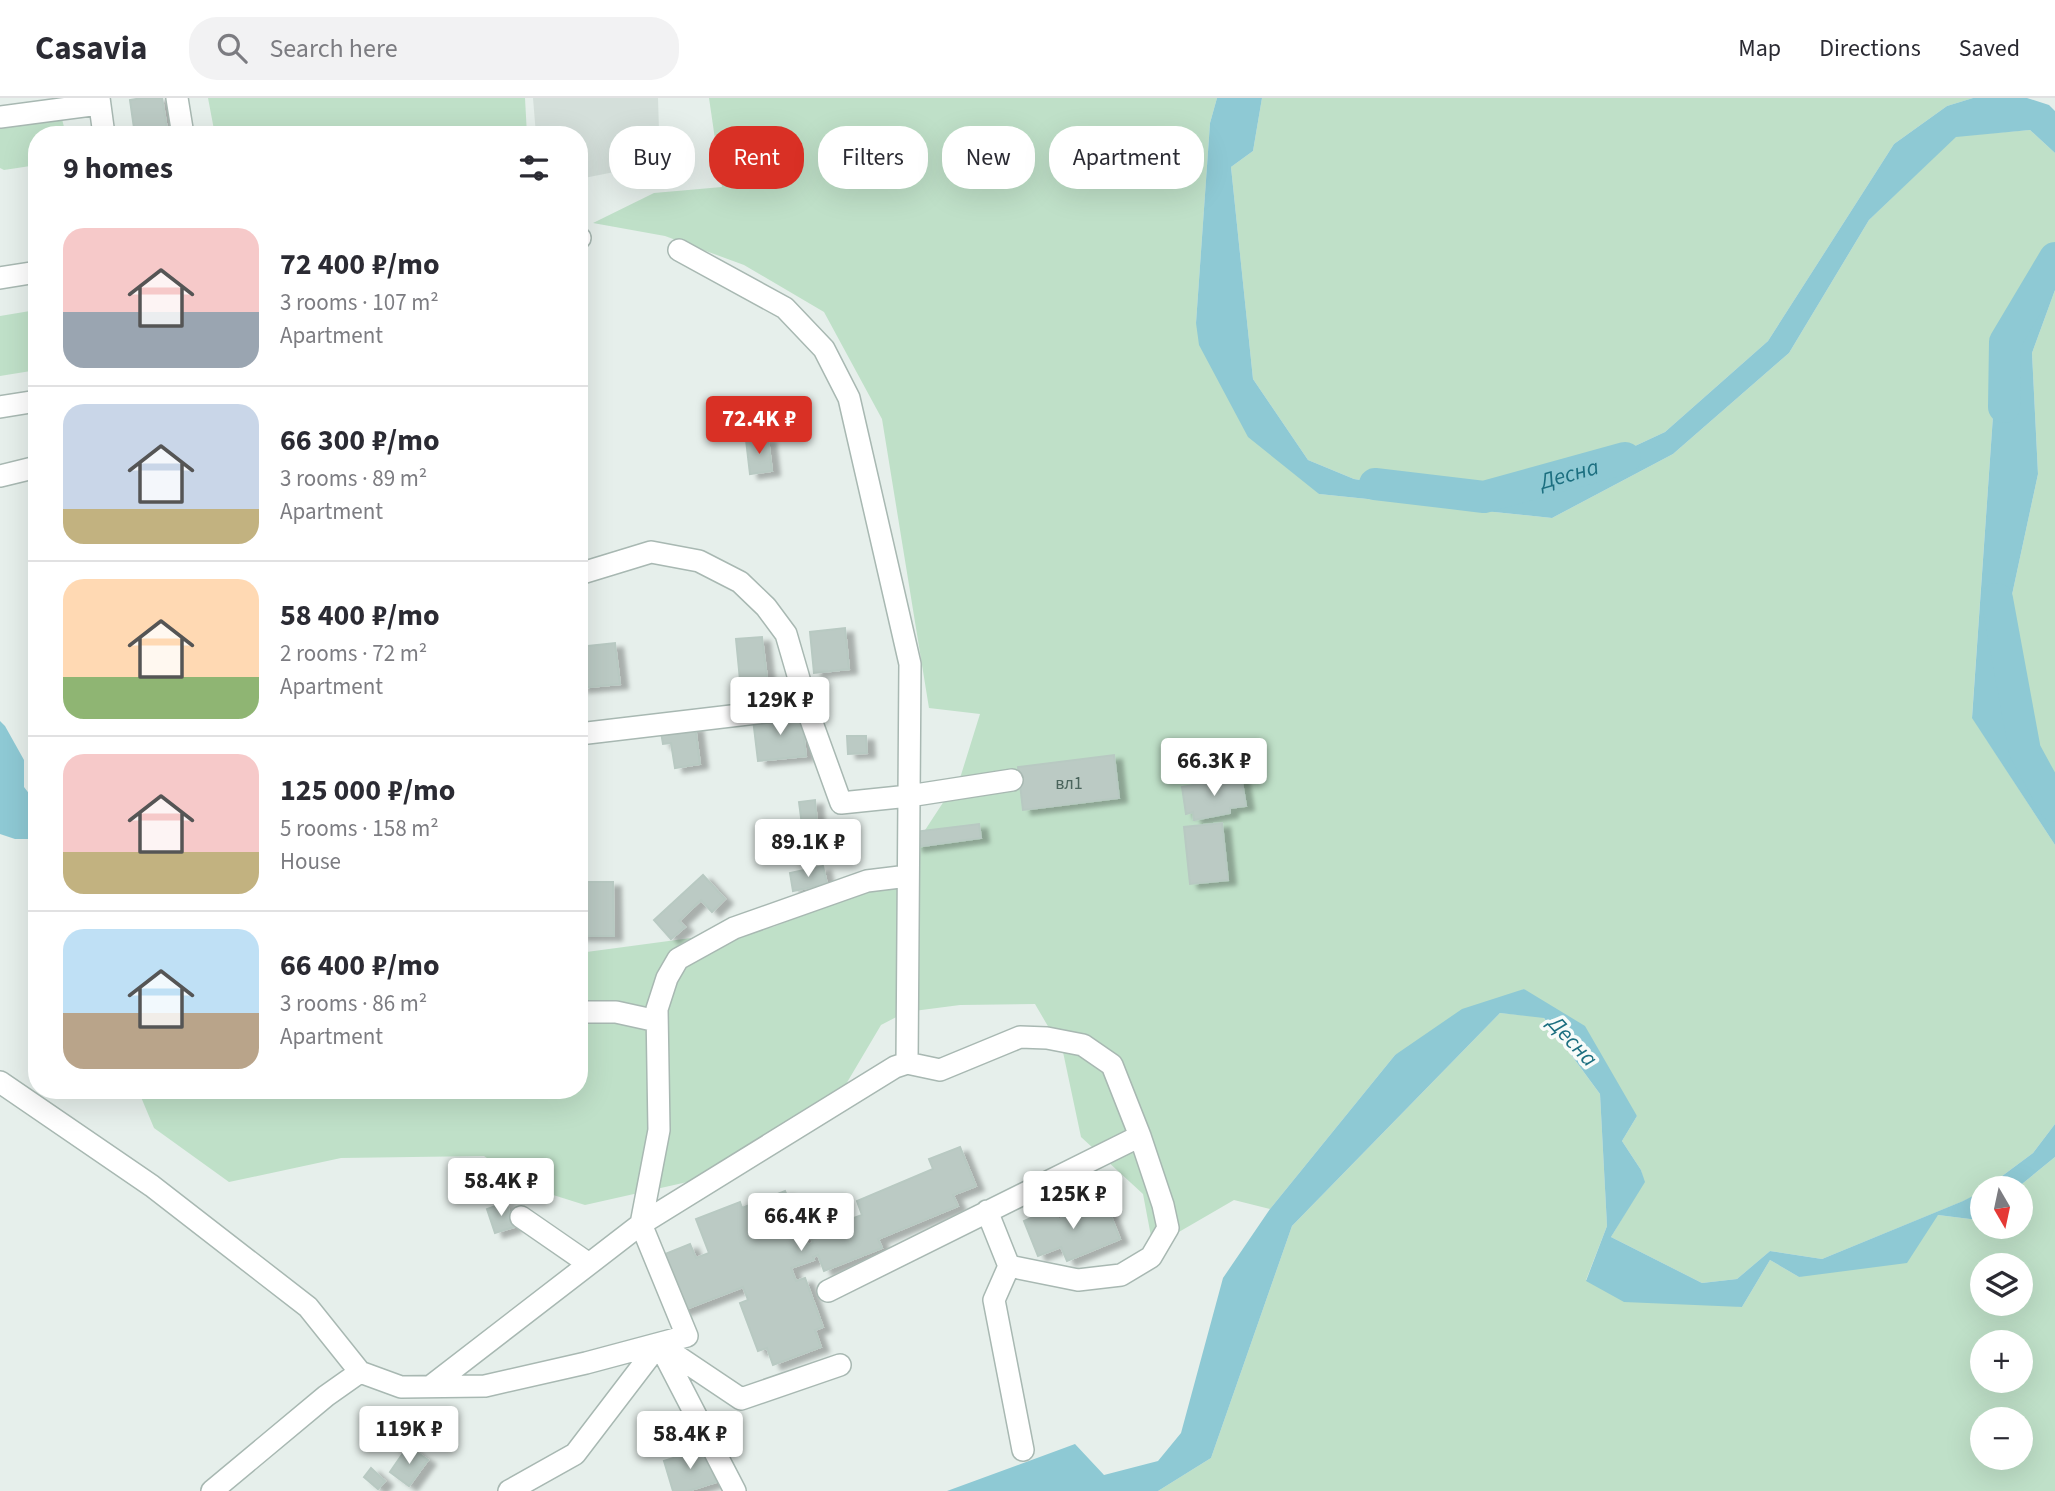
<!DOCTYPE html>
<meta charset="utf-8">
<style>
:root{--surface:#fff;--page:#f2f2f3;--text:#2b2b33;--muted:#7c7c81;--line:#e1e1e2;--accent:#d93025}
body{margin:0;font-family:"Source Sans 3",sans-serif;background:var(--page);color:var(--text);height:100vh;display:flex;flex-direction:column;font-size:26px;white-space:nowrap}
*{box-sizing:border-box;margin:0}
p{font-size:23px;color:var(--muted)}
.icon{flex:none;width:38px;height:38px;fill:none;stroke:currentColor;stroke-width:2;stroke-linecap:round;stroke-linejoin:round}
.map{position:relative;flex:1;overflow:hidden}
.sheet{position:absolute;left:28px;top:28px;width:560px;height:973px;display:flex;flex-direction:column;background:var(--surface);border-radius:28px;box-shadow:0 7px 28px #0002}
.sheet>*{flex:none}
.banner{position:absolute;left:609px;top:28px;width:665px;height:63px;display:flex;gap:14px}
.needle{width:46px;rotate:171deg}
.buttons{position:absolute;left:1970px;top:1078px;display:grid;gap:14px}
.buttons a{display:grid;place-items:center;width:63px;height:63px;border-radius:50%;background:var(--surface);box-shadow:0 7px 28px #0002;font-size:35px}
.price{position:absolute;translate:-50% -60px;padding:0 16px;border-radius:7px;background:#fff;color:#222;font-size:23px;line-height:46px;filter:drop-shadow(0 2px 4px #0008)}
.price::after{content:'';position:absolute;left:50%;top:42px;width:21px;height:16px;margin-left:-10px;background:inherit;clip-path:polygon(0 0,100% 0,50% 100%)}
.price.selected{background:var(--accent);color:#fff}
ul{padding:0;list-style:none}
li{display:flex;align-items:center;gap:21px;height:175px;padding:0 35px}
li+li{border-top:2px solid var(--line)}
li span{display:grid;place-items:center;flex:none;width:196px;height:140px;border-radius:21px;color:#555}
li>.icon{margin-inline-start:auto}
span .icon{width:84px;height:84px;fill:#fffc;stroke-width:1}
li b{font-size:30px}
h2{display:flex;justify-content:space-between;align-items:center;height:84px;padding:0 35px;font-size:30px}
.chip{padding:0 24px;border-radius:28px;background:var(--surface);box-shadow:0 7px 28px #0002;font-size:24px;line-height:63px}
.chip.selected{background:var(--accent);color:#fff}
header{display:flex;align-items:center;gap:42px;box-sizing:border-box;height:98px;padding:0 35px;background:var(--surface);border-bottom:2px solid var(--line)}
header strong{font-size:33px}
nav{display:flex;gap:38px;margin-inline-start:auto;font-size:24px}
.search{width:490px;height:63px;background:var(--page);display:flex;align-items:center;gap:18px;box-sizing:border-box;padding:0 24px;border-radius:28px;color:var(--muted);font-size:26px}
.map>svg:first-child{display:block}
.built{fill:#d4dfda}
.green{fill:#bfe0c8;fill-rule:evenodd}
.water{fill:#8ec9d4}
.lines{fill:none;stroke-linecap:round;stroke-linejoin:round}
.river{stroke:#8ec9d4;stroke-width:32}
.building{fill:#bbcac4;stroke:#b8c9c2;stroke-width:2;filter:url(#shadow)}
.minor-casing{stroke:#a8b8b2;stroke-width:24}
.minor{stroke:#fff;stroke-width:21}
.labels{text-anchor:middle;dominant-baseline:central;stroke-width:7;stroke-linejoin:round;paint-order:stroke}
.number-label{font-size:18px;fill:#4a645c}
.water-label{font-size:23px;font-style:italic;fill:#1c6f80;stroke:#f7fbf9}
</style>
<header>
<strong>Casavia</strong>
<div class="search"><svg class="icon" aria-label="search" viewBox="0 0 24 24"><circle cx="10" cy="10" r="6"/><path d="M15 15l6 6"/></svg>Search here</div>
<nav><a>Map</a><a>Directions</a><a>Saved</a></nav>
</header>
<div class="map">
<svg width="2055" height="1393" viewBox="0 0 2055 1393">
<defs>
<filter id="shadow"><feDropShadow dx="8" dy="4.5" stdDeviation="2" flood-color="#0004"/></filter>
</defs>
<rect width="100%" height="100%" fill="#e6efeb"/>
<!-- built -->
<path class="built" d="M533 0H658L660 65 579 81V37H536Z"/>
<!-- green -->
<path class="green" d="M208 0H525L527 37H215Z
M709 0H1217L1210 25 1196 225 1319 396 1552 420 1673 356 1789 255 1869 122 1956 38 2030 32 2055 55V150L1995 289 1972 619 2055 747V1026L2033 1055 1986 1090H1983V1093L1978 1097 1822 1161 1770 1153 1737 1181 1702 1185 1611 1139 1644 1084 1641 1072 1622 1043 1637 1018 1524 891 1395 957 1270 1111 1234 1102 1153 1149 1143 1096 1081 1039 1063 954 1035 906 960 907 906 914 881 927 839 998 723 1076 585 1107 531 1090 484 1058 341 1060 229 1084 154 1030 138 992H579V855L773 829 876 788 899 772 961 677 980 616 929 610 882 321 824 214 744 167 665 138 593 125 654 95 722 89Z
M1262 0H1973L1947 8 1894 46 1768 243 1665 334 1547 389 1484 399 1470 400 1354 381 1308 362 1253 281 1231 69 1253 53Z
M62 21 66 37H37V67L4 72 0 70V30Z
M2055 192V706L2019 666 2005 612 2004 534 2038 376 2032 255Z
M30 213 37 255V272L0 278V218Z
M1500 915 1543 919 1600 996 1607 1128 1586 1182 1742 1209 1770 1162 1799 1179 1938 1117 1978 1122 1983 1118V1129H2021V1090H2017L2055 1059V1393H1158L1211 1360 1292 1128ZM1983 1167H2021V1206H1983ZM1983 1244H2021V1283H1983ZM1983 1321H2021V1360H1983Z"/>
<!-- water -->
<path class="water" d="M1217 0H1262L1253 53 1231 69 1253 281 1308 362 1354 381 1470 400 1547 389 1665 334 1768 243 1894 46 1947 8 1973 0H2027L2049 7 2055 13V55L2030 32 1956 39 1869 122 1789 255 1673 356 1552 420 1319 396 1248 339 1199 247 1196 225 1210 25Z
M2055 150V192L2032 255 2038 376 2004 534 2005 612 2019 665 2055 706V747L1972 620 1995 289Z
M0 623 5 628 24 662V689L37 706V736L32 741H15L0 736Z
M1524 891 1585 928 1637 1018 1622 1043 1641 1072 1645 1084 1611 1139 1702 1185 1737 1181 1770 1153 1822 1161 1963 1103 1983 1093V1118L1978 1122 1938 1117 1907 1165 1799 1179 1770 1162 1742 1209 1624 1204 1586 1183 1607 1128 1600 996 1544 920 1500 915 1292 1128 1211 1360 1158 1393H947L1075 1346 1104 1377 1158 1363 1181 1335 1223 1180 1270 1111 1395 957 1462 911Z
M2055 1026V1059L2017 1090H1986L2033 1055Z"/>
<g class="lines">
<!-- river -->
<g class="river">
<path d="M2004 309 2005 244 2055 160"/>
<path id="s1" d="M1375 386 1484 399 1625 360"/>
<path d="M1997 501 2025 653 2055 708"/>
</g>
</g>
<!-- building -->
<path class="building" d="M142 0H162L168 37H135L130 2Z
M768 340 772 373 750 376 746 342Z
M845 530 849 571 814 575 810 534Z
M762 539 767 580 740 582 736 541Z
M615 545 620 586 580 590 579 549Z
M801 615 806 658 758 663 753 621Z
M695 628 700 666 675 670 671 645 663 646 661 634Z
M847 638H866L867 655 848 656Z
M1114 657 1119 700 1023 712 1018 669Z
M1241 678 1246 708 1230 710V715L1194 722 1193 714 1186 716 1182 689Z
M815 702 817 725 802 727 799 704Z
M1222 725 1228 782 1190 786 1184 729Z
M979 726 981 740 915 749 913 734Z
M823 768 827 786 793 793 790 775Z
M703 777 725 801 712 814 701 802 679 823 685 829 671 841 654 822Z
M579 784H613L614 838H579Z
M960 1049 976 1088 953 1097 958 1108 878 1141 882 1150 824 1173 818 1157 813 1159 814 1162 791 1170 796 1183 805 1180 823 1229 815 1232 821 1249 773 1267 767 1250 758 1253 740 1205 748 1202 743 1189 681 1213 665 1156 690 1146 696 1160 709 1155 696 1121 740 1104 742 1110 785 1093 808 1147 813 1145 810 1136 862 1117 857 1103 933 1071 929 1061Z
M1105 1103 1120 1141 1067 1163 1061 1149 1038 1158 1024 1123 1053 1110 1058 1122Z
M506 1104 514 1129 495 1135 487 1111Z
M408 1348 428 1362 409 1388 390 1374Z
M705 1350 716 1384 688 1393H673L664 1363Z
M371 1370 385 1383 378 1391 364 1379Z"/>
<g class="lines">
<!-- minor casing -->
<g class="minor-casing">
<path id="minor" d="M99 0 104 37
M177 0 183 37
M0 19 99 6
M579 141 580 140
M0 180 37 174
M0 309 37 303
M0 378 37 369
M579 476 651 454 699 463 740 484 766 509 786 536 811 622 841 705 909 698 1012 682
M579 636 807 609
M579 914H616L657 923
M0 984 152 1088 308 1209 360 1274
M987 1113 1009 1168 994 1202 1023 1352
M521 1119 589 1166
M1009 1168 1078 1182 1121 1177 1151 1159 1168 1130 1163 1107 1140 1038
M828 1193 1140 1038 1112 967 1083 947 1047 940 1020 939 940 972 907 965
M659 1246 741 1301 840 1267
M660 1248 735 1393
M431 1288 641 1126 659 1032 657 911 667 880 678 861 734 830 867 783 908 778
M212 1393 326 1298 360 1274 401 1289 485 1288 586 1265 687 1238 641 1126 895 969 907 965 910 566 849 300 824 251 785 210 679 152
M509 1393 575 1356 659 1246"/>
</g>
<!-- minor -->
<use href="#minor" class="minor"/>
</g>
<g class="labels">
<!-- number labels -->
<g class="number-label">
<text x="1069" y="685">вл1</text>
</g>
<!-- water labels -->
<g class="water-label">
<text stroke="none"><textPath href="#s1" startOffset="198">Десна</textPath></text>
<text transform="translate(1573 943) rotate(47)">Десна</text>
</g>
</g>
</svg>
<div class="buttons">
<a><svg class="needle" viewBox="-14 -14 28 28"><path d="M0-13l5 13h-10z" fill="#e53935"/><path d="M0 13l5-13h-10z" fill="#7c7c81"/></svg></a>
<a><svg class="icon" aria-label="layers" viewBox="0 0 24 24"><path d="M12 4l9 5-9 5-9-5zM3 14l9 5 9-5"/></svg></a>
<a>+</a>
<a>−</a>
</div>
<b class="price selected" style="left:759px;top:358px">72.4K ₽</b>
<b class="price" style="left:780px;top:639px">129K ₽</b>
<b class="price" style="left:1214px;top:700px">66.3K ₽</b>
<b class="price" style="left:808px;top:781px">89.1K ₽</b>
<b class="price" style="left:501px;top:1120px">58.4K ₽</b>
<b class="price" style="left:1073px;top:1133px">125K ₽</b>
<b class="price" style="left:801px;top:1155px">66.4K ₽</b>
<b class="price" style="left:409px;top:1368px">119K ₽</b>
<b class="price" style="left:690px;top:1373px">58.4K ₽</b>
<div class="banner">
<a class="chip">Buy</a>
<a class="chip selected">Rent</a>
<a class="chip">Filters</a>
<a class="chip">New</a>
<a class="chip">Apartment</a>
</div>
<section class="sheet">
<h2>9 homes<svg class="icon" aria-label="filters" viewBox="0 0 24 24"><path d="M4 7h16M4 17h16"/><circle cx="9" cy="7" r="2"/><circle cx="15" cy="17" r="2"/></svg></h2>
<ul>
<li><span style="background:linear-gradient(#f6c9c9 60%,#9aa5b1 0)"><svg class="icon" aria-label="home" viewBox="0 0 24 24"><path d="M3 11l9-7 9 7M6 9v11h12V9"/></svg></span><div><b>72 400 ₽/mo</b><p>3 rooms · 107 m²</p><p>Apartment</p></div></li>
<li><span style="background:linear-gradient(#c9d6e8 75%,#c2b280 0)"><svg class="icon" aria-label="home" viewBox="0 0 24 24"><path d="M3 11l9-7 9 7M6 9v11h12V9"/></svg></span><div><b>66 300 ₽/mo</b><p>3 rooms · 89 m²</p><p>Apartment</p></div></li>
<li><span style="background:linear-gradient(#ffd9b3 70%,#8fb573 0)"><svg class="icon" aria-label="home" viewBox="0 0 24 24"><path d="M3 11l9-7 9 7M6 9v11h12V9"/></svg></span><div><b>58 400 ₽/mo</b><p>2 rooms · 72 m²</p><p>Apartment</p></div></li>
<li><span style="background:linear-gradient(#f6c9c9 70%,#c2b280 0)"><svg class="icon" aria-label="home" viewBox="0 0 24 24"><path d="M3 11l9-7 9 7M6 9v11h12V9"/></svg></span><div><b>125 000 ₽/mo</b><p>5 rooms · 158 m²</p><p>House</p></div></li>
<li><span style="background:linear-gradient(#bfe0f5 60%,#b9a48a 0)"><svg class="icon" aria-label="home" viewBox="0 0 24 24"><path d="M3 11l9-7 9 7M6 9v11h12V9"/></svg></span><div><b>66 400 ₽/mo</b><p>3 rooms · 86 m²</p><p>Apartment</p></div></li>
</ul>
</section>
</div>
